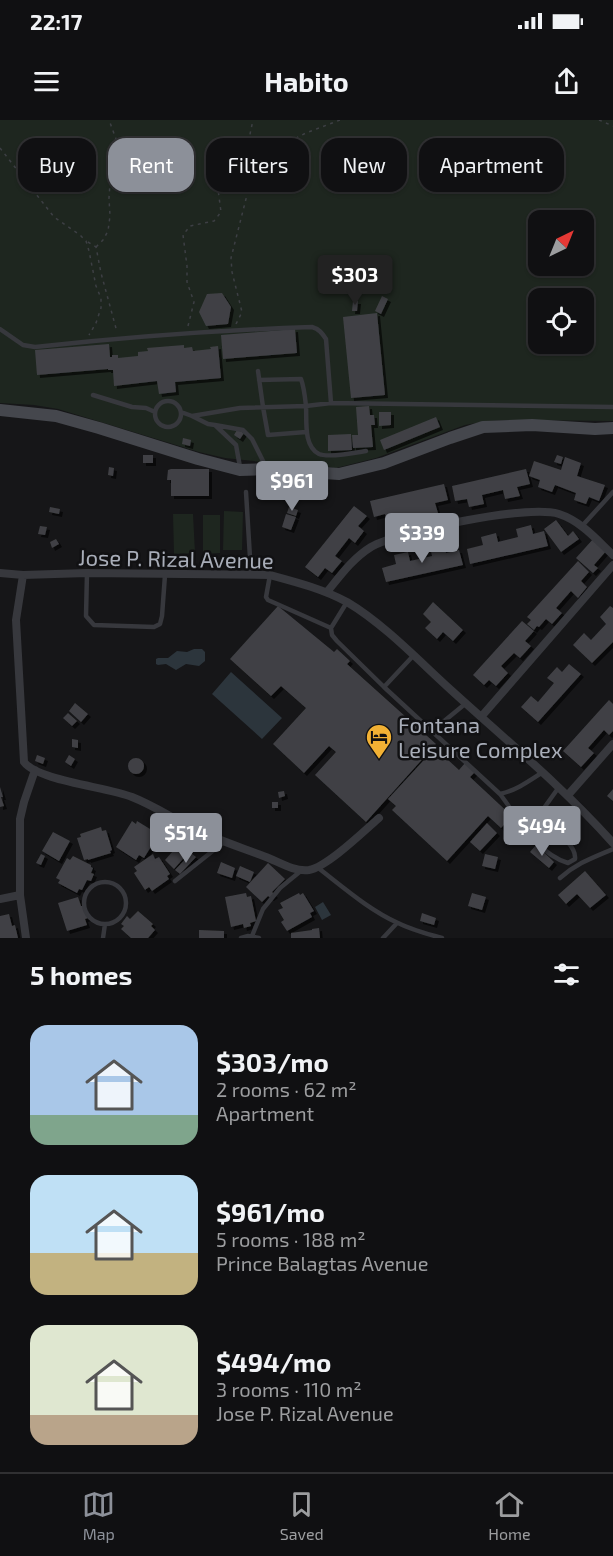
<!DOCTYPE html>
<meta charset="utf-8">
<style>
:root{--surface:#101012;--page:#1e1e20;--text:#f1f3f6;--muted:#9c9d9f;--line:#303032;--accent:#8c9099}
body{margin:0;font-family:"Exo 2",sans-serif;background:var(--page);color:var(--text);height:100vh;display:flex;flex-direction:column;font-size:22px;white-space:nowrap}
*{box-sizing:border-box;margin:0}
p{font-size:20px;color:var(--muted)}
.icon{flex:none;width:33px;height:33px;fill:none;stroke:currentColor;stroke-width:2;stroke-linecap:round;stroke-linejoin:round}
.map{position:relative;height:818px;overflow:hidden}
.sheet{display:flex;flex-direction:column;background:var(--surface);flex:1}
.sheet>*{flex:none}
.hud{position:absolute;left:18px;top:18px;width:578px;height:54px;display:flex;gap:12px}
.needle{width:39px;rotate:43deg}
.tools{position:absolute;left:528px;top:90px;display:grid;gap:12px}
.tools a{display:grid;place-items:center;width:66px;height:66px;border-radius:12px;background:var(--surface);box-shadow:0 2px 4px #0004,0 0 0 2px var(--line);font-size:30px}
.price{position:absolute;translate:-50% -51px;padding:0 14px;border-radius:6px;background:var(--accent);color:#fff;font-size:20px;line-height:39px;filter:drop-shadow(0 2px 3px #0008)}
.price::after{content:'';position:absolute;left:50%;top:36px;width:18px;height:14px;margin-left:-9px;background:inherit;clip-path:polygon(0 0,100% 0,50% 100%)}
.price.active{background:#222;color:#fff}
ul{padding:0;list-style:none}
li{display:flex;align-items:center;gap:18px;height:150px;padding:0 30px}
li span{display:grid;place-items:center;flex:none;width:168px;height:120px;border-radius:18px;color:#555}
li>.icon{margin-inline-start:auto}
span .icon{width:72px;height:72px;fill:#fffc;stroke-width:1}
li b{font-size:26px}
h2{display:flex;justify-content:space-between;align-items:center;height:72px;padding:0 30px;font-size:26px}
.pill{padding:0 21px;border-radius:18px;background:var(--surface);box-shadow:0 2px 4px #0004,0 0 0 2px var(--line);font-size:21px;line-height:54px}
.pill.active{background:var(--accent);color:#fff}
.status{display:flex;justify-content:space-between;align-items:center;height:42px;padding:0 30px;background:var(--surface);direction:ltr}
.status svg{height:16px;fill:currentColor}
header{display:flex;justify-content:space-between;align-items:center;height:78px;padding:0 30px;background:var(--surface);font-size:27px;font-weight:700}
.tabs{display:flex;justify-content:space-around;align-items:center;height:84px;border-top:2px solid var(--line);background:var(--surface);font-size:16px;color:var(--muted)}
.tabs a{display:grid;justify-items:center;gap:3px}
.tabs .active{color:var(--accent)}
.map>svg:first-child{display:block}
.green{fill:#1e261f;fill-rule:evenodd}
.water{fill:#2c353c}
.building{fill:#404145;filter:url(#shadow)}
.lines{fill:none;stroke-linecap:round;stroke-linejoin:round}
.path{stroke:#3d3f44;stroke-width:1.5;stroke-dasharray:3 4.5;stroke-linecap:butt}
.lane{stroke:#37383d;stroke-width:4.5}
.street{stroke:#37383d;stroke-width:8}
.secondary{stroke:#45474d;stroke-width:12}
.labels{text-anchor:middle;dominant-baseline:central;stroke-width:5;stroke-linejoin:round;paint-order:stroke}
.street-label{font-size:22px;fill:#a8adb8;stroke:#111113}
.poi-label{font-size:22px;fill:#a8adb8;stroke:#111113;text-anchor:start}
</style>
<div class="status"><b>22:17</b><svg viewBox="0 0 49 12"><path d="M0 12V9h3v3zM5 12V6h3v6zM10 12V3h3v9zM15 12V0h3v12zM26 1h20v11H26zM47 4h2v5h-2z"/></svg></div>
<header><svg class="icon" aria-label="menu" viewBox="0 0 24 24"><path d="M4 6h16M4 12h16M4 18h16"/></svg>Habito<svg class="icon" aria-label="share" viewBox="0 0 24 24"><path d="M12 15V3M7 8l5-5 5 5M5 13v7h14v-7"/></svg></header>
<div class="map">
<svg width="613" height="818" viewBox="0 0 613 818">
<defs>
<filter id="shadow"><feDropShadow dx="3" dy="3" stdDeviation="0" flood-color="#0009"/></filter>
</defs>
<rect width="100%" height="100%" fill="#161618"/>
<!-- green -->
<path class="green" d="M0 0H613V301L509 300 487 301 465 305 376 338 336 348 271 343 225 338 199 332 58 289 34 285 0 283ZM538 100H584V146H538ZM538 178H584V224H538Z
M224 391 243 392 242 430H223Z
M173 394H193L195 433 174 434Z
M203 395H220V433L203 434Z"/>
<!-- water -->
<path class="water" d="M194 529H202L205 532V541L199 546 186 544 176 550 166 544 158 545 156 544V539L158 538H168L177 531 187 532Z
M231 552 282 598 262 619 212 574Z
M323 782 331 795 322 800 315 787Z"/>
<!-- building -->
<path class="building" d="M368 160 370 163 363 169 360 166Z
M222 173 231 187 228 204 206 206 199 192 207 174Z
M382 176 388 179 381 194 375 191Z
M353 181H358L357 191H352Z
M377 193 385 275 351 278 343 197Z
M295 209 297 233 223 239 221 215Z
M109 224 110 237H112V235H118V238L138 236V232L148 231 147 228 184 225V228L192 227 193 231 211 229 210 227 218 226 221 258 175 262 176 272 159 274 157 261 114 266 113 250H108V249L37 255 35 230Z
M369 286 370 295H374L375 305H371L373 327 353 328 352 315H358L356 287Z
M379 292H391V305L379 306Z
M436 297 440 307 384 330 380 320Z
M237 310 244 313 240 319 234 315Z
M351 314 352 330 328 331V315Z
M183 318 191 320 190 326 182 324Z
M143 335H153V343H143Z
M557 335 563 337 561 344 554 342Z
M565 337 581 343 577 356 605 365 599 381 589 377 586 384 574 380 576 373 555 365 552 372 538 367 540 360 529 356 534 341 561 350Z
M109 347 114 348 113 356 108 355Z
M171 349H209V376H171V360H167L168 350Z
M526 349 530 364 517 367 520 376 505 379 503 370 482 375 484 384 469 387 467 379 455 381 452 366Z
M444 364 448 380 435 383 438 393 388 404 385 394 374 397 370 381Z
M354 386 367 396 358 406 364 411 355 423 349 418 335 436 342 441 332 453 325 448 318 457 305 447Z
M50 387 60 389 59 394 49 392Z
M289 387 298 390 296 396 287 393Z
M286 394 296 397 291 410 282 407Z
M556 400 568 416 573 411 579 419 561 432 544 409Z
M531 405 533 414 544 411 548 426 470 444 467 429 483 425 481 417 496 413 498 422 518 417 516 409Z
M40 406 47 407 45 415 38 414Z
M594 418 607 430 594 445 598 448 593 453 576 438Z
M56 419 59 424 52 428 50 422Z
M444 424 446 433 459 430 463 445 386 462 382 448 396 444 394 435 408 432 410 441 432 436 430 427Z
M578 441 589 452 581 461 587 467 578 478 571 471 556 488 562 493 552 504 546 499 539 507 537 506 534 510 527 504 531 500 527 497Z
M433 482 463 510 453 521 443 512 437 519 425 508 431 502 423 494Z
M278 486 334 532 337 529 350 541 347 544 436 624 366 702 315 655 336 632 329 626 304 653 273 624 306 588 281 566 271 576 230 539Z
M610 486 613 488V522L592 543 573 525 584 513 591 520 606 504 600 497Z
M522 501 534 511 525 521 531 526 520 538 514 533 501 546 508 553 496 566 489 560 484 565 473 555Z
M569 544 581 554 538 602 521 587 531 576 538 582 554 563 547 558 557 547 562 552Z
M609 580 613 584V611L609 615 604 610 588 628 594 633 581 647 563 631Z
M75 583 88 594 81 602 69 591Z
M68 593 77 601 72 606 63 598Z
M72 619 78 620V628L72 627Z
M435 628 459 650 465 643 475 652 470 657 512 696 501 708 488 696 447 741 392 690 396 686 388 679Z
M37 635 45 638 43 644 35 641Z
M69 635 75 639 71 646 65 642Z
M128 646a8 8 0 1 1 16 0a8 8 0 1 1-16 0Z
M0 667 3 677H1L4 686 0 687Z
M613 669V681L607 676Z
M284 671 285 676 279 678 278 672Z
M272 682H278V688H272Z
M132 701 136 704 137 701 155 712 154 715 157 717 144 738 139 735 136 740 116 727Z
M487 703 497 713 480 731 470 722Z
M101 707 102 711 106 710 112 730 110 731 111 733 88 740V739L84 740 77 718 81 717 80 714Z
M53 712 70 721 59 741 42 731Z
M180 723 190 731 174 749 165 740Z
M536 725 554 742 549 748 530 732Z
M191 733 196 737 180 754 175 750Z
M41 734 45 736 41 745 36 743Z
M153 734 155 739 159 737 170 754 167 756 169 759 152 771 149 767 145 770 134 753 137 751 134 747Z
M485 734 498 737 495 749 482 746Z
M73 736 91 745V747L93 748 91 753 94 754 91 761 87 760 82 770 79 769 77 773 58 763 60 760 56 758 67 738 70 740Z
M221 742 235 748 232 758 217 753Z
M268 743 285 759 272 772 275 775 271 778 268 776 262 782 246 767Z
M240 746 254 752 250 762 236 756Z
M585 751 606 775 590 788 577 774 566 784 558 775Z
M246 773 247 777 251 776 256 801 250 803 251 806 244 808 243 804 231 807 225 777Z
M299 773 300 775 303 773 314 791 310 793 312 797 287 811 281 802 284 800 278 790 283 788 280 783Z
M472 773 486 777 482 790 468 786Z
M78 777 81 786H84L88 798 85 799 87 805 67 811 58 783Z
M138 791 153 804 151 806 155 810 148 818H131L121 809 124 806 121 804 127 796 130 799Z
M422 793 436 798 434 805 420 801Z
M9 794 12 806 15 805 18 818H0V796Z
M319 808 320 818H291V813L312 810V809Z
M199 810 224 811V818H199Z"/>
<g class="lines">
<!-- path -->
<path class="path" d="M599 0 613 6
M0 28 54 97 80 115 86 121 89 131 96 166 101 178V188L96 203 89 215
M88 122 96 127 101 153 117 212
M96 127 103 120 108 111 110 96 109 78 110 63 119 27 109 0
M236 204 242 192 232 152 231 138 248 71 257 54 268 46 292 20 306 13 340 0
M188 206 194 182 187 162V146L183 115 190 106 214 101 221 92 214 39 223 31 239 27 249 19 253 0"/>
<!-- lane -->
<path class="lane" d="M0 209 23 225 35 227C127 217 220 210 312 207 319 209 322 213 326 219L331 283
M258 251 263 287 268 315 306 312
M259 260 301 259C304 267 305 277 306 286 307 300 303 326 319 334 329 338 354 333 366 331
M93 275 132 287 146 288 155 292
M155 294a13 13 0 1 1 26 0a13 13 0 1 1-26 0Z
M181 292 192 296 208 304 215 305 236 325 240 347
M192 296 240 288 306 286 331 283 613 287
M215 305 243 310 252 319 266 347
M246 372 251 454
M582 406 613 372
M87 453 86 496 94 505 154 507 160 504 162 496 165 455
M270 455 266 477 268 480 331 508
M347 482 331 508 332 515 337 521 384 567 500 674C517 670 529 661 543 652
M384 567 413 536
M432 611 465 584
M500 674C519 699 537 734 568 743L575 739C577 724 550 707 540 697L539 695 559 667
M519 700 539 695
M317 747C343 767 369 790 398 803 412 810 427 814 442 818
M560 758C577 743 592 738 613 729
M175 761 224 722
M84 783a21 21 0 1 1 42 0a21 21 0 1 1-42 0Z
M252 816 263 789 280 768 302 750
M103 818 105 804
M241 818 248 816 259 818
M383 818 397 803"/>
<!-- street -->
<path class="street" d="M0 453 23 455 87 453 270 455C296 462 323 469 347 482 384 504 419 541 451 570 506 620 563 667 613 723
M23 455 16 500 24 642C38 661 108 667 132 677 155 686 175 700 197 710 220 721 243 728 266 737 279 742 294 752 309 750 327 747 364 711 379 698
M327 472C340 456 353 438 371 427 399 411 529 384 559 394 581 401 597 420 613 435
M481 597 613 445
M568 675 613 624
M0 779 20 775
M26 818 20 775V699L24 682 35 650"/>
<!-- secondary -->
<path class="secondary" d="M0 290 56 296 99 308 198 339 240 350 266 349 339 354 384 343 450 318 483 307 532 305 595 309 613 308"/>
</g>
<!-- icons -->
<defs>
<g id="hotel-pin" transform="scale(1.35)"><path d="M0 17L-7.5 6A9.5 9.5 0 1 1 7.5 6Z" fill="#f2b134" stroke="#111113"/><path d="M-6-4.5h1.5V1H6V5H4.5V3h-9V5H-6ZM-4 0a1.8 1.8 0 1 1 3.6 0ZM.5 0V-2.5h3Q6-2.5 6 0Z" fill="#111"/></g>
</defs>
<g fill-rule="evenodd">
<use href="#hotel-pin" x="379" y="617"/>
</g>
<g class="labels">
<!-- street labels -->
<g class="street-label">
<text transform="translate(176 438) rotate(1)">Jose P. Rizal Avenue</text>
</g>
<!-- poi labels -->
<g class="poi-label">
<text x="398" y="604">Fontana<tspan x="398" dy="25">Leisure Complex</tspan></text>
</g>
</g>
</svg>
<div class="tools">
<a><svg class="needle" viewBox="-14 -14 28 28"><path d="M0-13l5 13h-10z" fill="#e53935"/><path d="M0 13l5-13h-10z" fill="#9c9d9f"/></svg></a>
<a><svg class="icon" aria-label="locate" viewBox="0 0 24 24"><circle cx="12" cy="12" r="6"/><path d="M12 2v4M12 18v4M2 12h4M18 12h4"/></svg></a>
</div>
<b class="price active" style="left:355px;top:186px">$303</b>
<b class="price" style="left:292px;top:392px">$961</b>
<b class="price" style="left:422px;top:444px">$339</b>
<b class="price" style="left:542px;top:737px">$494</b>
<b class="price" style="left:186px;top:744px">$514</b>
<div class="hud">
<a class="pill">Buy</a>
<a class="pill active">Rent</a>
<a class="pill">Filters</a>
<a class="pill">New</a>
<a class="pill">Apartment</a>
</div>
</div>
<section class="sheet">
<h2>5 homes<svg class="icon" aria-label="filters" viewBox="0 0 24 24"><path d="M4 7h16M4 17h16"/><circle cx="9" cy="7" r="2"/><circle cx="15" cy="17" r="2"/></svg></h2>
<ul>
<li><span style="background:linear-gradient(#a9c7e8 75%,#7fa58c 0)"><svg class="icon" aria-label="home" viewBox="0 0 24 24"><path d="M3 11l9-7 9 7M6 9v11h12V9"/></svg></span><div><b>$303/mo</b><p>2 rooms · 62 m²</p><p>Apartment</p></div></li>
<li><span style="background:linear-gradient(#bfe0f5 65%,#c2b280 0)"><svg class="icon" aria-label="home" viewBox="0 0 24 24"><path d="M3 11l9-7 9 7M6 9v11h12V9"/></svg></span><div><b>$961/mo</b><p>5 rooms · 188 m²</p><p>Prince Balagtas Avenue</p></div></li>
<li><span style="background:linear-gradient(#dfe7d0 75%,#b9a48a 0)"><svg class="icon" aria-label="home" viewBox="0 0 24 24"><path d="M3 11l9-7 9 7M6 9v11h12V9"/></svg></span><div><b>$494/mo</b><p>3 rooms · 110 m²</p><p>Jose P. Rizal Avenue</p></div></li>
</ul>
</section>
<nav class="tabs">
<a class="active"><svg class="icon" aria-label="map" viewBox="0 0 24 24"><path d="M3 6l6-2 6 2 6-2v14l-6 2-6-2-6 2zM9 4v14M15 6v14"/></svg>Map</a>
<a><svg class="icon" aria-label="saved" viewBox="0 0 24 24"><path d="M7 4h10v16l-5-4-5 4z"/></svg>Saved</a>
<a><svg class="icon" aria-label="home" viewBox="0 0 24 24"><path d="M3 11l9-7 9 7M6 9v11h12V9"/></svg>Home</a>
</nav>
